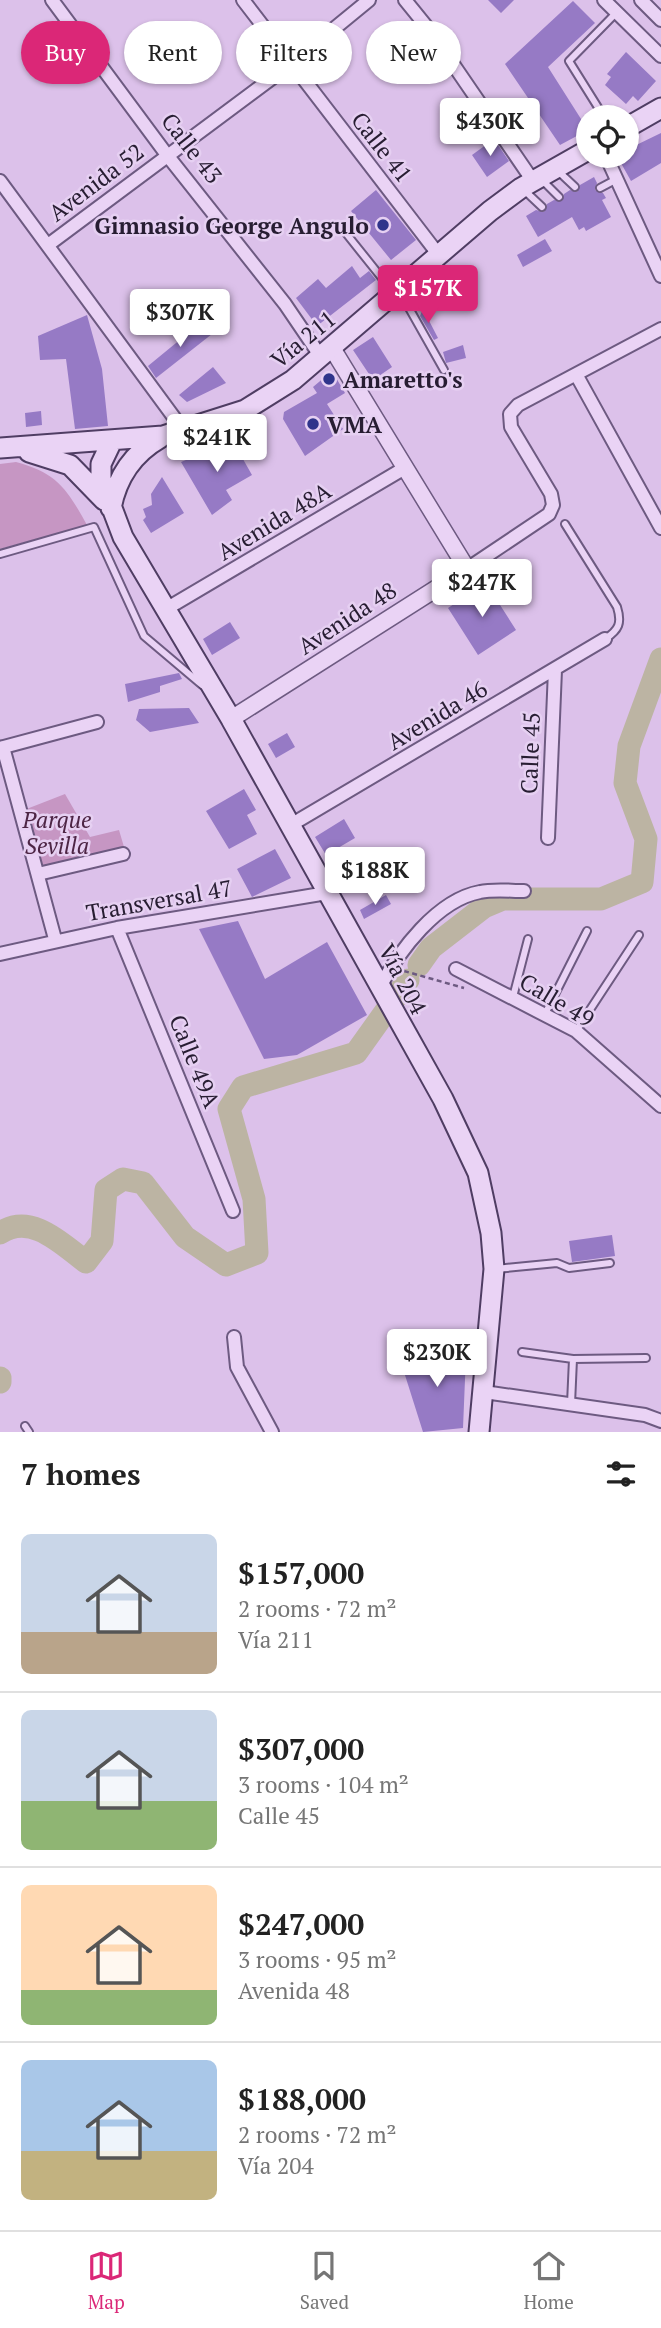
<!DOCTYPE html>
<meta charset="utf-8">
<style>
:root{--surface:#fff;--page:#f6f6f6;--text:#222;--muted:#767676;--line:#e0e0e0;--accent:#db2777}
body{margin:0;font-family:"PT Serif",serif;background:var(--page);color:var(--text);height:100vh;display:flex;flex-direction:column;font-size:26px;white-space:nowrap}
*{box-sizing:border-box;margin:0}
p{font-size:23px;color:var(--muted)}
.icon{flex:none;width:38px;height:38px;fill:none;stroke:currentColor;stroke-width:2;stroke-linecap:round;stroke-linejoin:round}
.map{position:relative;height:1432px;overflow:hidden}
.sheet{display:flex;flex-direction:column;background:var(--surface);flex:1}
.sheet>*{flex:none}
.top-card{position:absolute;left:21px;top:21px;width:620px;height:63px;display:flex;gap:14px}
.controls{position:absolute;left:576px;top:105px;display:grid;gap:14px}
.controls a{display:grid;place-items:center;width:63px;height:63px;border-radius:50%;background:var(--surface);box-shadow:0 2px 5px #0004;font-size:35px}
.price{position:absolute;translate:-50% -60px;padding:0 16px;border-radius:7px;background:#fff;color:#222;font-size:23px;line-height:46px;filter:drop-shadow(0 2px 4px #0008)}
.price::after{content:'';position:absolute;left:50%;top:42px;width:21px;height:16px;margin-left:-10px;background:inherit;clip-path:polygon(0 0,100% 0,50% 100%)}
.price.current{background:var(--accent);color:#fff}
ul{padding:0;list-style:none}
li{display:flex;align-items:center;gap:21px;height:175px;padding:0 21px}
li+li{border-top:2px solid var(--line)}
li span{display:grid;place-items:center;flex:none;width:196px;height:140px;border-radius:10px;color:#555}
li>.icon{margin-inline-start:auto}
span .icon{width:84px;height:84px;fill:#fffc;stroke-width:1}
li b{font-size:30px}
h2{display:flex;justify-content:space-between;align-items:center;height:84px;padding:0 21px;font-size:30px}
.tag{padding:0 24px;border-radius:32px;background:var(--surface);box-shadow:0 2px 5px #0004;font-size:24px;line-height:63px}
.tag.current{background:var(--accent);color:#fff}
.tab-bar{display:flex;justify-content:space-around;align-items:center;height:98px;border-top:2px solid var(--line);background:var(--surface);font-size:19px;color:var(--muted)}
.tab-bar a{display:grid;justify-items:center;gap:4px}
.tab-bar .current{color:var(--accent)}
.map>svg:first-child{display:block}
.green{fill:#c696c3}
.lines{fill:none;stroke-linecap:round;stroke-linejoin:round}
.river{stroke:#bcb4a3;stroke-width:23}
.building{fill:#967ac5}
.service-casing{stroke:#6d5a81;stroke-width:10}
.minor-casing{stroke:#6d5a81;stroke-width:16}
.tertiary-casing{stroke:#6d5a81;stroke-width:19}
.secondary-casing{stroke:#4f3d63;stroke-width:23}
.path{stroke:#6d5a81;stroke-width:2.5;stroke-dasharray:5 3.5;stroke-linecap:butt}
.service{stroke:#ead3f5;stroke-width:6}
.minor{stroke:#ead3f5;stroke-width:12}
.tertiary{stroke:#ead3f5;stroke-width:16}
.secondary{stroke:#ead3f5;stroke-width:19}
.poi-dot{fill:#2f348b;stroke:#e6d0f2;stroke-width:2.5}
.labels{text-anchor:middle;dominant-baseline:central;stroke-width:5;stroke-linejoin:round;paint-order:stroke}
.street-label{font-size:23px;fill:#271d32;stroke:#e6d0f2}
.poi-label{font-size:23px;font-weight:bold;fill:#271d32;stroke:#e6d0f2;text-anchor:start}
.park-label{font-size:23px;font-style:italic;fill:#4d2545;stroke:#e6d0f2}
</style>
<div class="map">
<svg width="661" height="1432" viewBox="0 0 661 1432">
<rect width="100%" height="100%" fill="#dcc1ea"/>
<!-- green -->
<path class="green" d="M16 462C57 473 67 489 87 525L0 549V464Z
M65 794 90 837 119 830 124 847 40 868 24 810Z"/>
<g class="lines">
<!-- river -->
<path class="river" d="M419 965 431 948 484 907 503 899H601L642 882 646 839 625 783 629 746 661 659
M0 1233C31 1212 62 1244 86 1262L102 1241 106 1190 123 1179 143 1183 185 1237 226 1265 257 1253 254 1199 229 1109 243 1087 356 1053 408 980
M0 1378V1382"/>
</g>
<!-- building -->
<path class="building" d="M488 0H514L501 13Z
M573 1 595 23 548 67 588 130 560 145 505 64Z
M626 52 656 81 638 101 633 96 626 104 605 85 611 77 607 74Z
M661 133V163L631 181 617 156H626V150Z
M494 139 509 161 487 177 472 155Z
M594 177 597 183 595 190 603 193 606 198 602 200 611 217 586 231 584 227 579 230 572 217 538 237 526 216 536 210 544 212 547 204 554 200 562 201 564 194 570 190 577 192 580 185Z
M376 190 416 240 391 260 351 211Z
M545 239 552 251 523 267 517 255Z
M352 266 360 278 369 271 376 280 317 326 296 298 318 279 326 288Z
M423 309 438 338 434 340 420 316Z
M87 315 102 369 108 426 75 429 66 359 40 360 38 336Z
M204 320 212 334 156 378 148 366Z
M373 337 392 367 373 380 353 350Z
M463 345 466 358 446 363 443 352Z
M213 367 226 383 187 402 179 395Z
M332 371 345 393 327 404 343 429 305 456 283 419 284 412 317 393 313 387Z
M41 411 42 425 26 427 25 413Z
M231 438 252 475 226 490 232 500 212 515 181 462 218 447Z
M162 477 184 513 151 533 143 520 146 517 143 509 152 505 151 494Z
M486 583 516 630 478 655 448 608Z
M230 622 240 638 212 655 203 639Z
M179 673 182 679 160 686V692L128 702 125 684Z
M189 708 199 723 150 732 136 720 139 709Z
M287 733 295 747 276 758 268 744Z
M244 789 256 810 247 815 257 834 229 849 206 811Z
M344 819 355 838 326 855 315 837Z
M275 849 291 878 252 897 237 869Z
M361 861 370 878 346 891 336 875Z
M386 895 391 904 364 919 360 910Z
M238 921 265 979 327 942 367 1015 297 1055 264 1059 199 929Z
M612 1235 615 1256 572 1262 569 1241Z
M398 1353 466 1355 463 1428 423 1432Z"/>
<g class="lines">
<!-- service casing -->
<g class="service-casing">
<path id="service" d="M604 117 569 61 617 12
M557 170 575 187
M541 179 559 197
M600 188 617 179
M523 189 542 207
M345 232 393 292
M400 292 444 370
M565 524 617 607C622 623 619 630 605 639
M0 554 94 527 144 636 202 685
M513 997 528 939
M545 1014 587 931
M576 1031 639 935
M496 1269 557 1263 569 1268 610 1263
M522 1352 573 1359 571 1404
M573 1359 646 1358
M25 1426 29 1432"/>
</g>
<!-- minor casing -->
<g class="minor-casing">
<path id="minor" d="M52 0 167 155 285 304 321 357
M243 0 438 254
M405 0 431 32 533 181
M604 0 661 56
M641 0 661 20
M606 156 661 276
M0 181 184 431
M48 245 291 64 369 0
M577 376 661 528
M467 569 549 514 553 505 551 494 511 427 510 414 518 405 661 329
M166 609 403 469
M3 747 55 939
M0 748 97 722
M289 826 605 639
M548 838 555 670
M38 874 123 854
M117 928 233 1211
M0 954 117 928 327 893
M456 969 576 1031 661 1106
M380 987C399 951 437 900 480 892 493 889 510 891 524 891
M234 1337 237 1367 272 1432
M484 1392 645 1415 661 1421"/>
</g>
<!-- tertiary casing -->
<g class="tertiary-casing">
<path id="tertiary" d="M231 719 467 569 332 348"/>
</g>
<!-- secondary casing -->
<g class="secondary-casing">
<path id="secondary" d="M626 128 661 108
M112 441 101 464V479L123 537 231 719 443 1099 478 1173 491 1233 494 1269 479 1432
M0 448 163 436 245 410 293 380 490 211 521 188 588 150
M29 452 70 465 104 500
M111 508C117 477 132 454 160 438"/>
</g>
<!-- path -->
<path class="path" d="M404 971 464 988"/>
<!-- service -->
<use href="#service" class="service"/>
<!-- minor -->
<use href="#minor" class="minor"/>
<!-- tertiary -->
<use href="#tertiary" class="tertiary"/>
<!-- secondary -->
<use href="#secondary" class="secondary"/>
</g>
<!-- markers -->
<g class="poi-dot">
<circle cx="383" cy="225" r="7"/>
<circle cx="329" cy="379" r="7"/>
<circle cx="313" cy="424" r="7"/>
</g>
<g class="labels">
<!-- street labels -->
<g class="street-label">
<text transform="translate(382 147) rotate(52)">Calle 41</text>
<text transform="translate(192 148) rotate(52)">Calle 43</text>
<text transform="translate(96 182) rotate(-37)">Avenida 52</text>
<text transform="translate(303 339) rotate(-39)">Vía 211</text>
<text transform="translate(274 521) rotate(-31)">Avenida 48A</text>
<text transform="translate(347 618) rotate(-33)">Avenida 48</text>
<text transform="translate(437 715) rotate(-31)">Avenida 46</text>
<text transform="translate(530 753) rotate(-88)">Calle 45</text>
<text transform="translate(159 900) rotate(-10)">Transversal 47</text>
<text transform="translate(403 979) rotate(62)">Vía 204</text>
<text transform="translate(557 1000) rotate(31)">Calle 49</text>
<text transform="translate(195 1061) rotate(68)">Calle 49A</text>
</g>
<!-- poi labels -->
<g class="poi-label">
<text x="369" y="225" text-anchor="end">Gimnasio George Angulo</text>
<text x="343" y="379">Amaretto's</text>
<text x="327" y="424">VMA</text>
</g>
<!-- park labels -->
<g class="park-label">
<text x="57" y="819">Parque<tspan x="57" dy="26">Sevilla</tspan></text>
</g>
</g>
</svg>
<div class="controls">
<a><svg class="icon" aria-label="locate" viewBox="0 0 24 24"><circle cx="12" cy="12" r="6"/><path d="M12 2v4M12 18v4M2 12h4M18 12h4"/></svg></a>
</div>
<b class="price" style="left:490px;top:158px">$430K</b>
<b class="price current" style="left:428px;top:325px">$157K</b>
<b class="price" style="left:180px;top:349px">$307K</b>
<b class="price" style="left:217px;top:474px">$241K</b>
<b class="price" style="left:482px;top:619px">$247K</b>
<b class="price" style="left:375px;top:907px">$188K</b>
<b class="price" style="left:437px;top:1389px">$230K</b>
<div class="top-card">
<a class="tag current">Buy</a>
<a class="tag">Rent</a>
<a class="tag">Filters</a>
<a class="tag">New</a>
</div>
</div>
<section class="sheet">
<h2>7 homes<svg class="icon" aria-label="filters" viewBox="0 0 24 24"><path d="M4 7h16M4 17h16"/><circle cx="9" cy="7" r="2"/><circle cx="15" cy="17" r="2"/></svg></h2>
<ul>
<li><span style="background:linear-gradient(#c9d6e8 70%,#b9a48a 0)"><svg class="icon" aria-label="home" viewBox="0 0 24 24"><path d="M3 11l9-7 9 7M6 9v11h12V9"/></svg></span><div><b>$157,000</b><p>2 rooms · 72 m²</p><p>Vía 211</p></div></li>
<li><span style="background:linear-gradient(#c9d6e8 65%,#8fb573 0)"><svg class="icon" aria-label="home" viewBox="0 0 24 24"><path d="M3 11l9-7 9 7M6 9v11h12V9"/></svg></span><div><b>$307,000</b><p>3 rooms · 104 m²</p><p>Calle 45</p></div></li>
<li><span style="background:linear-gradient(#ffd9b3 75%,#8fb573 0)"><svg class="icon" aria-label="home" viewBox="0 0 24 24"><path d="M3 11l9-7 9 7M6 9v11h12V9"/></svg></span><div><b>$247,000</b><p>3 rooms · 95 m²</p><p>Avenida 48</p></div></li>
<li><span style="background:linear-gradient(#a9c7e8 65%,#c2b280 0)"><svg class="icon" aria-label="home" viewBox="0 0 24 24"><path d="M3 11l9-7 9 7M6 9v11h12V9"/></svg></span><div><b>$188,000</b><p>2 rooms · 72 m²</p><p>Vía 204</p></div></li>
</ul>
</section>
<nav class="tab-bar">
<a class="current"><svg class="icon" aria-label="map" viewBox="0 0 24 24"><path d="M3 6l6-2 6 2 6-2v14l-6 2-6-2-6 2zM9 4v14M15 6v14"/></svg>Map</a>
<a><svg class="icon" aria-label="saved" viewBox="0 0 24 24"><path d="M7 4h10v16l-5-4-5 4z"/></svg>Saved</a>
<a><svg class="icon" aria-label="home" viewBox="0 0 24 24"><path d="M3 11l9-7 9 7M6 9v11h12V9"/></svg>Home</a>
</nav>
